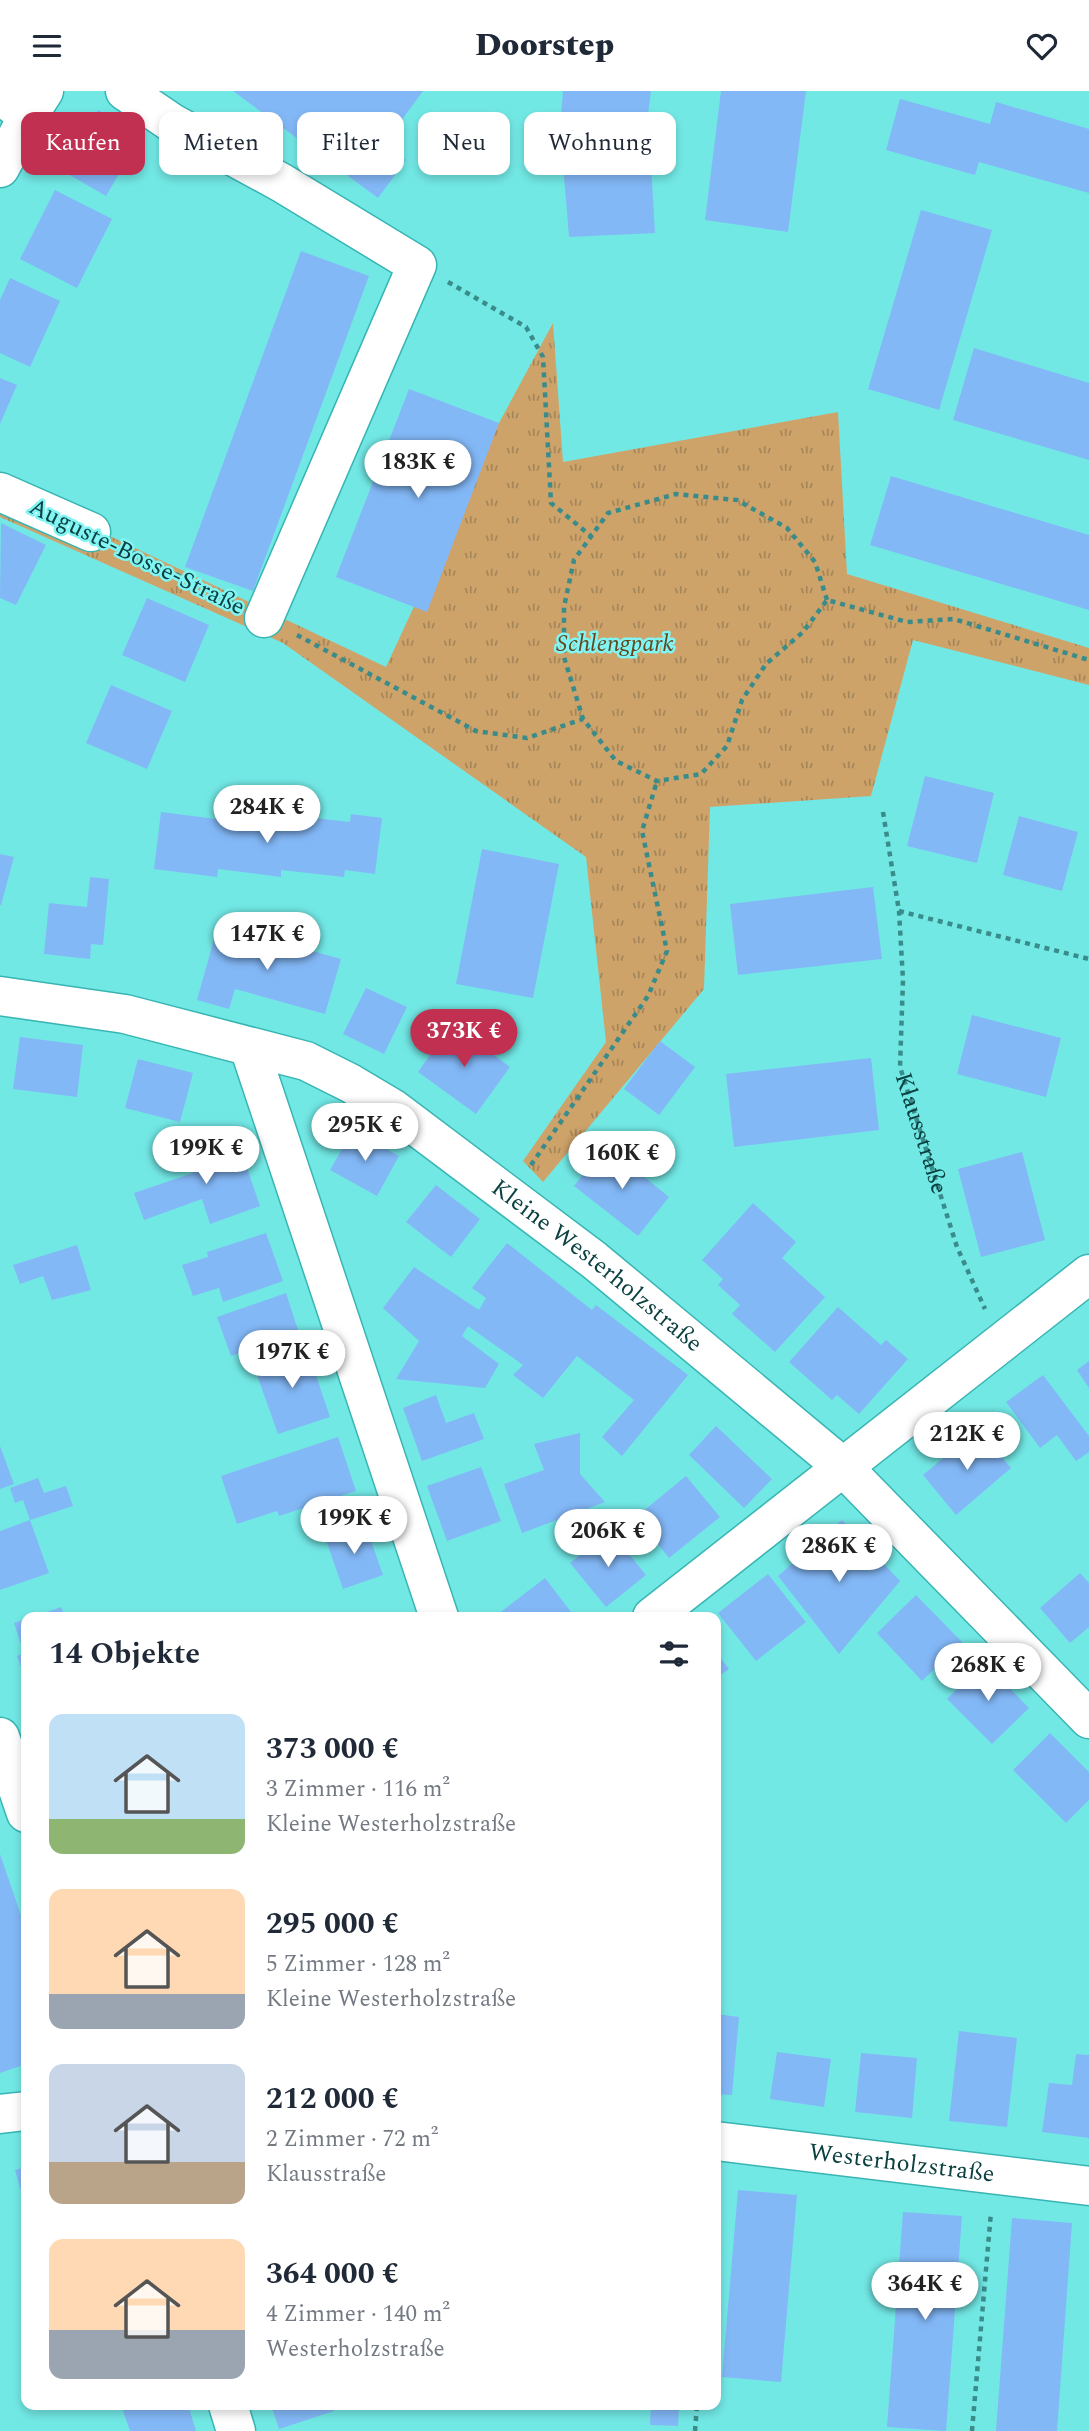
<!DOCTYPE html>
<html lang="de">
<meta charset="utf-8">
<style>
:root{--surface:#fff;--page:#f6f6f7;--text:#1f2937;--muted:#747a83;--accent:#c13050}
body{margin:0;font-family:Spectral,serif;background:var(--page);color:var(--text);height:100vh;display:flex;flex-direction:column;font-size:26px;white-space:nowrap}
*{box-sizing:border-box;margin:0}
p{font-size:23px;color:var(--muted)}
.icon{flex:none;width:38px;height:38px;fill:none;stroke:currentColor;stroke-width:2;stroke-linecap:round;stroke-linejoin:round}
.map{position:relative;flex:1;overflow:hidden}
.panel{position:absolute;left:21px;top:1521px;width:700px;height:798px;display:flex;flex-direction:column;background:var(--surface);border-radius:14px;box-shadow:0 4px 10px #0003}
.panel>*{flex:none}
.top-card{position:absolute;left:21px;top:21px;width:700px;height:63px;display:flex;gap:14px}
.price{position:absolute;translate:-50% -60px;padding:0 16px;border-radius:24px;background:#fff;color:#222;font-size:23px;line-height:46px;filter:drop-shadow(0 2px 4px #0008)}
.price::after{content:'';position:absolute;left:50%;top:42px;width:21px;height:16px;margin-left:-10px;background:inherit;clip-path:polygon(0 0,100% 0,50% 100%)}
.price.on{background:var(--accent);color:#fff}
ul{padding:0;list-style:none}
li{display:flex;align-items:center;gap:21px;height:175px;padding:0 28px}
li span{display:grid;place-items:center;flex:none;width:196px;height:140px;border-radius:14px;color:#555}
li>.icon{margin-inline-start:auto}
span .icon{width:84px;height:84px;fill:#fffc;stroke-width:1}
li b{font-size:30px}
h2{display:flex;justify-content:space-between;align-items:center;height:84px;padding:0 28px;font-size:30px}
.pill{padding:0 24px;border-radius:14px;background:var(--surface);box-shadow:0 4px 10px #0003;font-size:24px;line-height:63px}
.pill.on{background:var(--accent);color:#fff}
header{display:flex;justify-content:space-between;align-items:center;height:91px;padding:0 28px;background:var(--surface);font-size:32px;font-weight:800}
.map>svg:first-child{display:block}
.park{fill:url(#park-tufts)}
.building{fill:#83b8f7}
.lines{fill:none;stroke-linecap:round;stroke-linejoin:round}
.minor-casing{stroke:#37b5b3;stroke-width:41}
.path{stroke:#398c8a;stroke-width:4.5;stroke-dasharray:5 5;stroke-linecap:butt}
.minor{stroke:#fff;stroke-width:38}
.labels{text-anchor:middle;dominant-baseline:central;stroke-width:5;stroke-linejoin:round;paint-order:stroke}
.street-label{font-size:24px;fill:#0b4140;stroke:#80f5f3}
.park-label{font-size:24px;font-style:italic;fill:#64471f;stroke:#80f5f3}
</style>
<header><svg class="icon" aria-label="menu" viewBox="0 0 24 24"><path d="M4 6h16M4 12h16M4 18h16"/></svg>Doorstep<svg class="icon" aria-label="heart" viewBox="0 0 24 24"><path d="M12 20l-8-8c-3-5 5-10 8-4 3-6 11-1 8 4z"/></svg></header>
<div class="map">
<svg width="1089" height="2340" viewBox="0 0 1089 2340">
<defs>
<pattern id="park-tufts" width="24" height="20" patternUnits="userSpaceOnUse" patternTransform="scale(1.75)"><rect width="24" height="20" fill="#cea36a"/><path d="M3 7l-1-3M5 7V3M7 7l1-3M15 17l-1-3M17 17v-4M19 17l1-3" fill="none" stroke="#a58659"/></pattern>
</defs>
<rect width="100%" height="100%" fill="#72e8e5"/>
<!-- park -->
<path class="park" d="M553 232 563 371 838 321 847 483 1089 557V594L913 549 871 705 710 716 704 898 543 1091 523 1070 606 951 586 766 283 552 0 426V393L386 576 499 332Z"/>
<!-- building -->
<path class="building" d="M233 0H423L384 53 406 69 378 107Z
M563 0H651L648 23 655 142 569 146 560 37Z
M721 0H806L788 141 705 129Z
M900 8 990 33 996 11 1089 38V102L979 71 975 84 886 59Z
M98 19 142 44 106 105 63 80Z
M55 99 112 128 77 197 20 168Z
M921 119 992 139 939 319 868 298Z
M301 160 369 185 253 500 185 476Z
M10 187 60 210 30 276 0 262V209Z
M974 257 1089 292V369L953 329Z
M0 287 17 294 0 333Z
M409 298 499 332 427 521 336 486Z
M891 385 1089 444V519L870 454Z
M1 432 46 454 16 514 0 507Z
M147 507 209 534 185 591 122 564Z
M111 594 172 620 147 678 86 652Z
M925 685 994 702 977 772 907 755Z
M161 721 224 729V723L287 730 288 724 350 731 351 723 382 727 375 783 345 779 344 786 281 779V786L218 778 217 786 154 778Z
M1019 725 1078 741 1062 800 1003 784Z
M482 758 559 773 533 907 456 893Z
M0 763 14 766 1 814H0Z
M90 786 109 788 103 854 91 853 90 868 44 863 49 812 87 816Z
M873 796 882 868 738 884 730 813Z
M218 834 341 868 325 923 235 898 229 918 197 909Z
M366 897 407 916 384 963 343 943Z
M972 924 1061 947 1046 1006 957 983Z
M452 933 510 976 476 1023 418 981Z
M20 946 83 954 77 1006 13 998Z
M660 950 695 976 659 1024 624 998Z
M871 967 879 1039 734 1056 726 983Z
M138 968 193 982 180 1031 125 1017Z
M353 1039 399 1065 377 1105 330 1079Z
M237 1048 260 1115 210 1133 202 1108 144 1129 134 1102 193 1082 187 1065Z
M606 1055 669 1106 638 1145 574 1095Z
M1022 1061 1045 1149 981 1166 958 1078Z
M436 1094 480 1128 451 1166 406 1131Z
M753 1112 796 1151 782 1167 825 1206 775 1261 732 1223 740 1214 718 1194 723 1188 702 1169Z
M266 1142 283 1190 223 1211 219 1197 193 1205 182 1174 208 1166 207 1161Z
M507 1152 592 1219 596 1214 688 1284 622 1365 602 1346 634 1309 577 1265 543 1307 513 1284 523 1274 468 1235 462 1245 499 1273 485 1297 396 1288 419 1250 383 1217 414 1176 479 1219 486 1207 472 1197Z
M77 1154 91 1199 52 1209 43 1185 20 1193 13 1174Z
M286 1202 299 1242 231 1265 217 1226Z
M838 1216 881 1254 886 1249 908 1268 859 1323 837 1304 832 1309 789 1271Z
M306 1255 330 1326 278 1343 253 1273Z
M1089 1270V1297L1077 1279Z
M1043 1284 1089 1345V1361L1076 1370 1057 1344 1040 1357 1006 1311Z
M436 1304 446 1332 474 1322 484 1348 422 1370 403 1317Z
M716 1335 772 1388 744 1417 689 1364Z
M978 1338 1011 1377 956 1424 923 1384Z
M580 1342V1383L605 1411 522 1442 504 1393 544 1379 534 1353Z
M338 1346 356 1400 279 1425 277 1420 237 1433 221 1385Z
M0 1355 14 1393 0 1398Z
M481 1376 501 1430 447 1450 427 1395Z
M686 1385 720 1426 669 1467 636 1426Z
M38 1387 44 1402 66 1395 73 1415 30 1429 23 1409 15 1412 10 1397Z
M30 1429 49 1482 0 1499V1440Z
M842 1429 900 1490 839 1563 778 1485Z
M365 1433 383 1484 343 1498 325 1446Z
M610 1440 646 1484 606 1516 570 1472Z
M1080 1482 1089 1492V1536L1070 1552 1040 1517Z
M768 1483 806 1531 756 1570 718 1522Z
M545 1487 575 1526H495L511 1513Z
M916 1504 962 1551 922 1590 877 1542Z
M61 1516 65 1526H34Z
M26 1528V1589L17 1565 24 1562 14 1532Z
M716 1561 729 1578 716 1587Z
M984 1571 1029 1617 992 1653 947 1608Z
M1050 1642 1089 1681V1709L1066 1732 1013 1679Z
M0 1763 26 1839V1973L0 1982Z
M716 1923 739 1926 732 2004 716 2003Z
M959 1940 1017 1947 1007 2036 949 2030Z
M777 1961 831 1968 824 2016 770 2008Z
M861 1962 917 1967 912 2027 855 2021Z
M1076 1963 1089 1964V2047L1042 2041 1049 1992 1072 1994Z
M26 2076V2117L15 2079Z
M738 2099 797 2104 781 2291 722 2286Z
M903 2121 962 2125 946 2340 887 2336Z
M1012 2127 1072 2132 1057 2340H996Z
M121 2314H188L196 2340H130Z
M271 2314H332L334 2320 279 2338Z
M651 2314H679L678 2335 650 2334Z"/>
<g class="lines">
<!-- minor casing -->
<g class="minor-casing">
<g id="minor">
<path d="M125 0 172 32 282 92 417 174 264 527"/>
<path d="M0 4 28 25"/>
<path d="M0 77 28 25 44 0"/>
<path d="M0 401 91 441"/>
<path id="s2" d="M0 905 125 923 306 970 350 992 392 1017 594 1169 843 1376 1089 1628"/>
<path d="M249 956 439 1526"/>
<path d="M652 1526 1089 1183"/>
<path d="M0 1646 26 1722"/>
<path d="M0 2023 26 2020"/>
<path id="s3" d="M716 2050 1089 2095"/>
<path d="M228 2314 236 2340"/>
</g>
</g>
<!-- path -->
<g class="path">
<path d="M448 191 526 236 543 266 551 412 591 445"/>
<path d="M122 456 233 512"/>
<path d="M827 509 815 471 787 437 737 409 676 403 608 422 574 469 564 516V566L583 628 616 670 657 690 701 683 727 655 742 609 766 573 803 541 827 509 907 531 954 528 1089 569"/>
<path d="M297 544 476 640 527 647 583 628"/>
<path id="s1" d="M883 721 899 820 903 889 900 976 957 1156 985 1218"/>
<path d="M899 820 1089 868"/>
<path d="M531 1074 648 905 667 860 642 740 657 690"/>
<path d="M695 2340 697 2314"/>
<path d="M972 2340 991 2121"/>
</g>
<!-- minor -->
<use href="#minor" class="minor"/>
</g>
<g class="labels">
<!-- street labels -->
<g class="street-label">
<text transform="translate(137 466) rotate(26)">Auguste-Bosse-Straße</text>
<text stroke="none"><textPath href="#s1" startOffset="326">Klausstraße</textPath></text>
<text stroke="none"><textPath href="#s2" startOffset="670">Kleine Westerholzstraße</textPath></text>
<text stroke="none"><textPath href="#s3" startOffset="187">Westerholzstraße</textPath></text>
</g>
<!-- park labels -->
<g class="park-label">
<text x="615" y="553">Schlengpark</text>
</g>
</g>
</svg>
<b class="price" style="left:418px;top:409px">183K €</b>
<b class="price" style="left:267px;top:754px">284K €</b>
<b class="price" style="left:267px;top:881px">147K €</b>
<b class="price on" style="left:464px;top:978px">373K €</b>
<b class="price" style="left:365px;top:1072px">295K €</b>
<b class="price" style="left:206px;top:1095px">199K €</b>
<b class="price" style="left:622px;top:1100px">160K €</b>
<b class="price" style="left:292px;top:1299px">197K €</b>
<b class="price" style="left:967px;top:1381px">212K €</b>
<b class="price" style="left:354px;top:1465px">199K €</b>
<b class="price" style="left:608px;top:1478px">206K €</b>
<b class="price" style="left:839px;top:1493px">286K €</b>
<b class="price" style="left:988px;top:1612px">268K €</b>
<b class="price" style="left:925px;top:2231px">364K €</b>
<div class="top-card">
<a class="pill on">Kaufen</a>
<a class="pill">Mieten</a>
<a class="pill">Filter</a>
<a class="pill">Neu</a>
<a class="pill">Wohnung</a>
</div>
<section class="panel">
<h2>14 Objekte<svg class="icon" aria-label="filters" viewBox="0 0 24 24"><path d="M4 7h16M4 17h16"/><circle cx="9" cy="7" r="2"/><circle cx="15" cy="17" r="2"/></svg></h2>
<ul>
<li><span style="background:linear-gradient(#bfe0f5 75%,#8fb573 0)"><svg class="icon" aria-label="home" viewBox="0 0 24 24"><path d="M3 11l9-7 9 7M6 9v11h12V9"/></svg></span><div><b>373 000 €</b><p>3 Zimmer · 116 m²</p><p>Kleine Westerholzstraße</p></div></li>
<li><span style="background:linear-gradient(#ffd9b3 75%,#9aa5b1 0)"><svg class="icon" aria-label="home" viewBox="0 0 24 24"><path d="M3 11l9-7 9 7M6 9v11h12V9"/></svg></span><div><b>295 000 €</b><p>5 Zimmer · 128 m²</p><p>Kleine Westerholzstraße</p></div></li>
<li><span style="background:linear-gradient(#c9d6e8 70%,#b9a48a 0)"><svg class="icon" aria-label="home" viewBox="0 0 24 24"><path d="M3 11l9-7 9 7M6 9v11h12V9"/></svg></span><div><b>212 000 €</b><p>2 Zimmer · 72 m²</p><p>Klausstraße</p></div></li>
<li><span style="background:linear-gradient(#ffd9b3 65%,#9aa5b1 0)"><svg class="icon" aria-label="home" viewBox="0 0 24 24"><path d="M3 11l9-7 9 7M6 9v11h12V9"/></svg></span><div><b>364 000 €</b><p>4 Zimmer · 140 m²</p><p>Westerholzstraße</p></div></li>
</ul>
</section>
</div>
